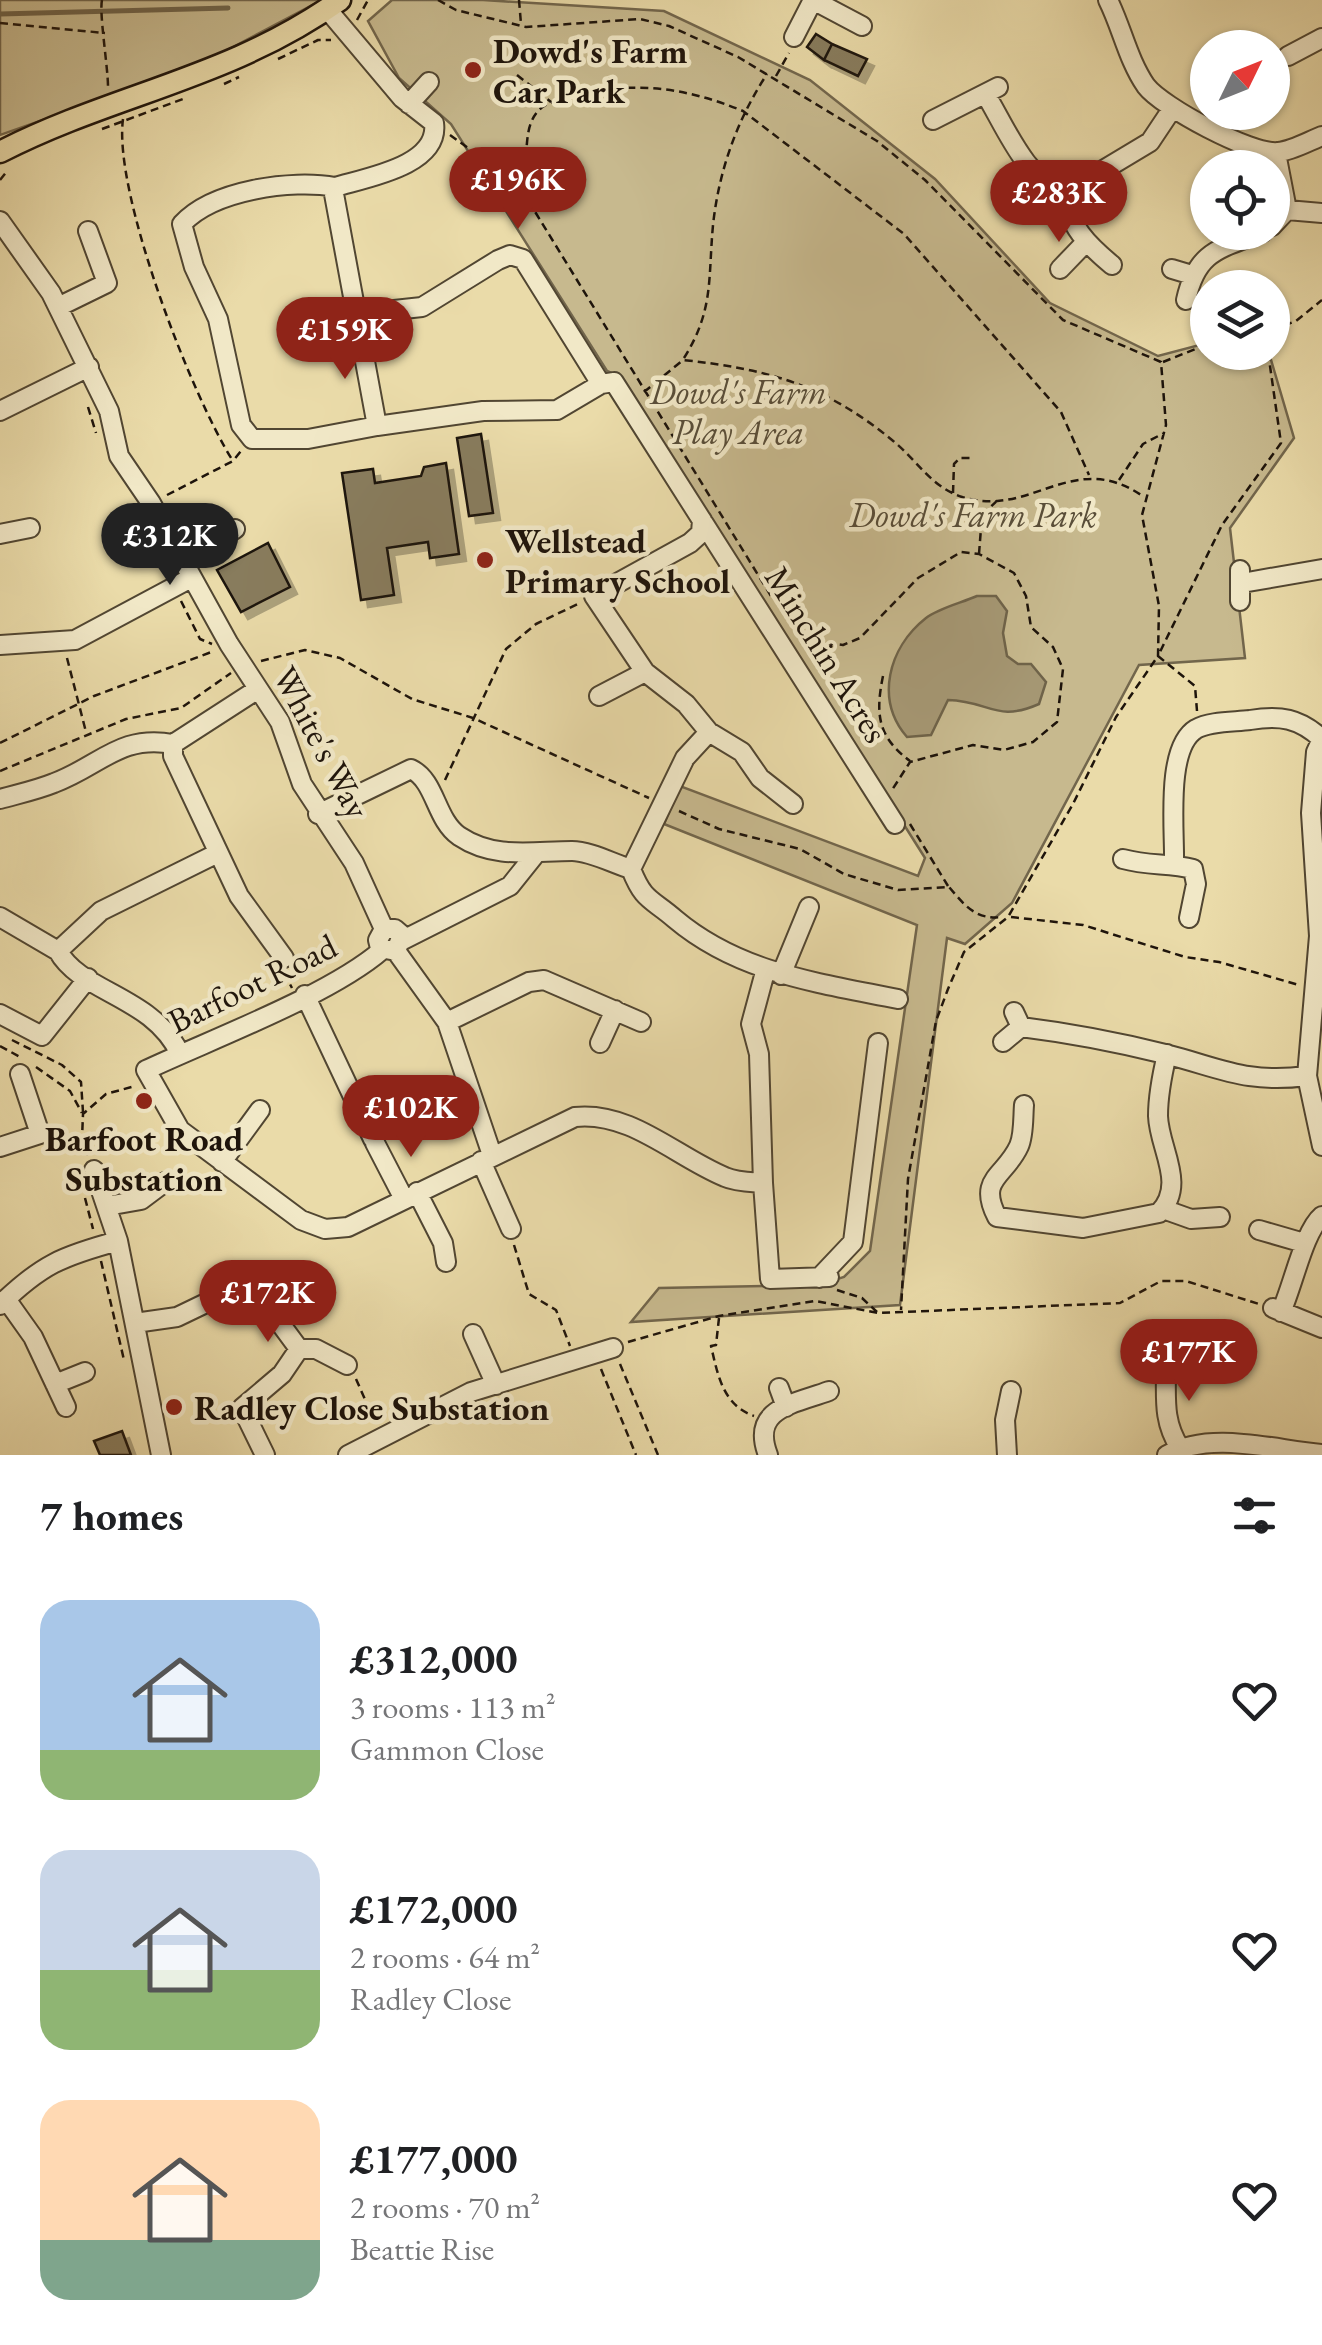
<!DOCTYPE html>
<meta charset="utf-8">
<style>
:root{--surface:#fff;--page:#f6f6f6;--text:#202124;--muted:#757577;--accent:#8f2418}
body{margin:0;font-family:"EB Garamond",serif;background:var(--page);color:var(--text);height:100vh;display:flex;flex-direction:column;font-size:38px;white-space:nowrap}
*{box-sizing:border-box;margin:0}
p{font-size:32px;color:var(--muted)}
.icon{flex:none;width:55px;height:55px;fill:none;stroke:currentColor;stroke-width:2;stroke-linecap:round;stroke-linejoin:round}
.map{position:relative;height:1455px;overflow:hidden}
.panel{display:flex;flex-direction:column;background:var(--surface);flex:1}
.panel>*{flex:none}
.needle{width:65px;rotate:47deg}
.controls{position:absolute;left:1190px;top:30px;display:grid;gap:20px}
.controls a{display:grid;place-items:center;width:100px;height:100px;border-radius:50%;background:var(--surface);box-shadow:0 2px 8px #0004;font-size:50px}
.price{position:absolute;translate:-50% -85px;padding:0 22px;border-radius:35px;background:var(--accent);color:#fff;font-size:32px;line-height:65px;filter:drop-shadow(0 2px 5px #0008)}
.price::after{content:'';position:absolute;left:50%;top:60px;width:30px;height:22px;margin-left:-15px;background:inherit;clip-path:polygon(0 0,100% 0,50% 100%)}
.price.active{background:#222;color:#fff}
ul{padding:0;list-style:none}
li{display:flex;align-items:center;gap:30px;height:250px;padding:0 40px}
li span{display:grid;place-items:center;flex:none;width:280px;height:200px;border-radius:30px;color:#555}
li>.icon{margin-inline-start:auto}
span .icon{width:120px;height:120px;fill:#fffc;stroke-width:1}
li b{font-size:42px}
h2{display:flex;justify-content:space-between;align-items:center;height:120px;padding:0 40px;font-size:42px}
.map>svg:first-child{display:block}
.green{fill:#c7b98e;stroke:#72664c;stroke-width:2.5}
.water{fill:#a59773;stroke:#6f6349;stroke-width:2.5}
.lines{fill:none;stroke-linecap:round;stroke-linejoin:round}
.stream{stroke:#6f6349;stroke-width:5}
.building{fill:#887b5d;stroke:#1e140b;stroke-width:2.5;filter:url(#shadow)}
.minor-casing{stroke:#514632;stroke-width:22}
.major-casing{stroke:#1e140b;stroke-width:25}
.path{stroke:#1e140b;stroke-width:2.5;stroke-dasharray:8 5;stroke-linecap:butt}
.minor{stroke:#f1e8c7;stroke-width:18}
.major{stroke:#eadba9;stroke-width:20}
.poi-dot{fill:#8f2418;stroke:#f1e8c7;stroke-width:4}
.labels{text-anchor:middle;dominant-baseline:central;stroke-width:9;stroke-linejoin:round;paint-order:stroke}
.poi-label{font-size:35px;font-weight:bold;fill:#1e140b;stroke:#f1e8c7;text-anchor:start}
.park-label{font-size:35px;font-style:italic;fill:#594e39;stroke:#f1e8c7}
.street-label{font-size:35px;fill:#1e140b;stroke:#f1e8c7}
</style>
<div class="map">
<svg width="1322" height="1455" viewBox="0 0 1322 1455">
<defs>
<filter id="shadow"><feDropShadow dx="7" dy="7" stdDeviation="0" flood-color="#0004"/></filter>
</defs>
<rect width="100%" height="100%" fill="#eadba9"/>
<filter id="stains"><feTurbulence type="fractalNoise" baseFrequency=".002" numOctaves="4"/><feColorMatrix values="0 0 0 0 .2 0 0 0 0 .09 0 0 0 0 .02 0 0 0 .5 -.17"/></filter>
<radialGradient id="worn" r=".72"><stop offset=".6" stop-color="#630" stop-opacity="0"/><stop offset="1" stop-color="#630" stop-opacity=".3"/></radialGradient>
<!-- green -->
<path class="green" d="M0 0H322L199 65 0 135Z
M392 0H483L664 11 810 80 935 179 1050 303 1158 356 1207 343 1208 352 1269 353 1294 438 1230 528 1245 658 1139 665 1012 903 965 944 947 938 900 1305 631 1322 659 1288 818 1285 844 1277 870 1251 917 925 664 824 680 786 918 876 925 858 621 377 607 371 451 124 399 78 368 21Z"/>
<!-- water -->
<path class="water" d="M977 596H996L1007 611 1003 633 1007 656 1018 664H1031L1046 682 1039 704C996 723 990 701 948 700L931 735 907 737C875 700 888 648 926 618 939 608 961 603 977 596Z"/>
<g class="lines">
<!-- stream -->
<path class="stream" d="M0 14 228 8"/>
</g>
<!-- building -->
<path class="building" d="M816 34 832 44 824 60 807 47Z
M832 44 867 59 858 76 824 60Z
M481 434 493 513 469 516 457 438Z
M446 463 459 554 430 558 428 542 387 548 394 595 361 600 342 473 373 469 375 483 421 476 424 467Z
M268 543 290 587 241 612 217 570Z
M122 1431 131 1455H100L94 1441Z"/>
<g class="lines">
<!-- minor casing -->
<g class="minor-casing">
<path id="minor" d="M1108 0C1122 28 1128 60 1146 86 1162 107 1251 155 1278 152 1292 151 1309 141 1322 136
M327 9 402 98 434 123C440 166 365 178 335 187L334 194 377 426 483 411 557 410 601 384 614 382 895 824
M794 37 813 0 862 26
M1288 56 1322 38
M986 95C1006 128 1026 180 1065 193L1150 142 1172 109
M409 104 429 82
M933 120 998 87
M335 187C292 179 213 190 182 224L194 267 218 319 241 425 252 439H308L377 426
M1065 193C1067 225 1089 246 1112 265
M1287 210 1322 213
M0 221 51 293 109 411 119 456 151 503 229 644 280 722 302 784 354 863 384 929 378 940 380 948 396 951 402 935 395 929H384
M1272 226 1287 210 1276 153
M1060 269 1085 243
M1172 269 1192 275
M1186 300C1197 250 1220 249 1263 232
M58 307 107 283 88 231
M357 314 422 307 498 260 510 255 523 259 601 384
M0 411 89 367
M702 520 701 533 690 543 594 596 645 672 686 704 709 732 685 758 631 869C644 902 651 898 675 919 739 973 819 983 898 999
M0 534 30 528
M183 562 235 529
M1240 570V601
M1242 583 1322 569
M0 645 75 640 191 578
M258 689 173 744V756L239 896 284 958
M599 696 645 672
M709 732 742 752 760 778 793 804
M1322 739 1316 752 1311 813 1319 936 1307 1076 1322 1146
M0 799C18 794 37 790 54 783 100 766 120 734 173 744
M318 814 411 769C436 781 435 819 459 836 495 860 533 851 572 851 590 851 614 864 631 869
M1123 859C1148 866 1169 863 1193 869L1196 884 1189 918
M1174 864C1175 830 1165 748 1196 729 1210 721 1234 722 1250 720 1280 715 1299 718 1322 739
M0 917 58 951 101 911 218 853
M403 940 510 886 534 856
M382 950C330 995 212 1039 146 1070L180 1130 301 1220 325 1229 348 1227 575 1117C631 1111 676 1157 725 1177 736 1182 751 1182 763 1183L759 1054 751 1024 765 972
M58 951C81 993 153 996 180 1054
M396 951 447 1022 492 1155
M781 975 809 907
M305 995 373 1139
M1014 1012 1021 1027C1069 1033 1117 1042 1165 1054 1221 1068 1246 1084 1307 1076
M0 1014 42 1036 88 978
M447 1022 529 982 544 980 641 1022
M1003 1042 1021 1027
M600 1043 615 1010
M1024 1105C1023 1117 1024 1135 1019 1146 1005 1177 977 1178 997 1217L1083 1228 1159 1213C1187 1184 1159 1149 1158 1116 1158 1095 1162 1075 1167 1054
M375 1143 404 1199
M0 1147 40 1134 20 1074
M481 1161 511 1229
M222 1162 260 1110
M94 1170 118 1241 161 1455
M763 1183 770 1279 829 1277
M417 1192 443 1243 446 1262
M107 1206 141 1200 165 1182
M1163 1209 1191 1219 1220 1217
M1259 1230 1304 1243
M819 1278 853 1242 878 1043
M6 1299 33 1337 66 1407
M0 1305C41 1265 62 1256 118 1241
M1273 1308 1322 1328
M1281 1312C1293 1286 1304 1231 1322 1216
M135 1323 177 1317 231 1291 244 1292 271 1311 299 1349 282 1374 242 1408 265 1455
M473 1334 496 1385
M299 1349H316L347 1365
M1149 1367 1187 1371
M1166 1369C1166 1399 1163 1422 1180 1448
M55 1384 85 1372
M779 1388 786 1407
M348 1455 471 1392 613 1348
M768 1455C750 1408 794 1404 829 1391
M1007 1455 1005 1420 1011 1391
M1167 1455C1211 1430 1274 1450 1322 1454"/>
</g>
<!-- major casing -->
<g class="major-casing">
<path id="major" d="M0 152C115 93 229 79 340 0"/>
</g>
<!-- path -->
<path class="path" d="M102 0C99 13 108 67 108 87
M438 0 456 10 526 27 640 19 669 26 738 57 877 141 925 180 1063 320 1161 362 1166 425 1142 515 1159 606 1158 656 1116 717 1073 804 1008 917 964 952 948 989 936 1021 908 1179 901 1310
M519 0 521 24
M357 20 368 0
M0 23 105 33
M278 59 318 40H331
M517 75 551 102
M776 76 789 53
M224 84 239 77
M123 119C113 193 192 397 233 461
M102 129 183 99
M450 135 518 184 771 596
M0 180 8 170
M519 183C532 160 520 130 539 110 548 101 564 99 576 96 634 80 687 88 743 111L904 234 1061 412 1089 475
M1272 330 1296 321 1322 300
M684 358C714 310 708 279 713 225 719 170 737 120 767 74
M1163 362 1208 344
M644 392 683 360C768 369 825 385 892 440 917 460 931 487 962 497 1032 519 1073 447 1144 497
M88 407 96 433
M1119 480 1143 444 1164 433
M953 493 954 464 960 458H971
M167 495 233 461 241 451
M969 501 981 514
M136 511 166 571
M979 554 982 515 999 499
M181 601 200 639 212 644
M801 640 843 645 860 638 918 578 961 552 979 554 1014 573 1026 596 1031 627 1053 647 1063 669 1057 722 1033 742 1004 750 973 745 910 762 892 790
M67 658 86 732
M261 661 305 650 340 658 412 699 473 718 649 798
M883 676C875 715 878 737 910 761
M1197 711 1195 686 1158 656 1222 525 1281 443 1268 352
M0 743 94 696 214 651
M0 771 126 719 181 708 231 673
M445 780 506 649 536 624 580 603
M679 811 719 829 800 849 844 874 898 890 949 887C966 907 976 920 1003 917
M910 824 948 886
M1011 917 1083 925 1185 957 1219 962 1299 985
M284 973 292 988
M12 1040 62 1065 81 1082 83 1112
M0 1046 20 1057
M36 1067 70 1091 82 1113
M88 1155 82 1139 83 1114 106 1094 135 1086
M85 1198 93 1229
M514 1245 529 1294 556 1310 570 1346
M101 1261 124 1360
M837 1290 862 1298 877 1312
M719 1318 716 1345 711 1346C718 1376 723 1405 754 1416
M628 1342 719 1316 815 1301 878 1313 1120 1303 1161 1281H1186L1259 1304
M620 1364 658 1455
M601 1369 636 1455
M356 1379 375 1422"/>
<!-- minor -->
<use href="#minor" class="minor"/>
<!-- major -->
<use href="#major" class="major"/>
</g>
<!-- markers -->
<g class="poi-dot">
<circle cx="473" cy="70" r="10"/>
<circle cx="485" cy="560" r="10"/>
<circle cx="144" cy="1101" r="10"/>
<circle cx="174" cy="1407" r="10"/>
</g>
<g class="labels">
<!-- poi labels -->
<g class="poi-label">
<text x="493" y="50">Dowd's Farm<tspan x="493" dy="40">Car Park</tspan></text>
<text x="505" y="540">Wellstead<tspan x="505" dy="40">Primary School</tspan></text>
<text x="144" y="1138" text-anchor="middle">Barfoot Road<tspan x="144" dy="40">Substation</tspan></text>
<text x="194" y="1407">Radley Close Substation</text>
</g>
<!-- park labels -->
<g class="park-label">
<text x="738" y="391">Dowd's Farm<tspan x="738" dy="40">Play Area</tspan></text>
<text x="973" y="514">Dowd's Farm Park</text>
</g>
<!-- street labels -->
<g class="street-label">
<text transform="translate(827 654) rotate(58)">Minchin Acres</text>
<text transform="translate(322 742) rotate(62)">White's Way</text>
<text transform="translate(252 983) rotate(-26)">Barfoot Road</text>
</g>
</g>
<rect width="100%" height="100%" filter="url(#stains)"/>
<rect width="100%" height="100%" fill="url(#worn)"/>
</svg>
<div class="controls">
<a><svg class="needle" viewBox="-14 -14 28 28"><path d="M0-13l5 13h-10z" fill="#e53935"/><path d="M0 13l5-13h-10z" fill="#757577"/></svg></a>
<a><svg class="icon" aria-label="locate" viewBox="0 0 24 24"><circle cx="12" cy="12" r="6"/><path d="M12 2v4M12 18v4M2 12h4M18 12h4"/></svg></a>
<a><svg class="icon" aria-label="layers" viewBox="0 0 24 24"><path d="M12 4l9 5-9 5-9-5zM3 14l9 5 9-5"/></svg></a>
</div>
<b class="price" style="left:518px;top:232px">£196K</b>
<b class="price" style="left:1059px;top:245px">£283K</b>
<b class="price" style="left:345px;top:382px">£159K</b>
<b class="price active" style="left:170px;top:588px">£312K</b>
<b class="price" style="left:411px;top:1160px">£102K</b>
<b class="price" style="left:268px;top:1345px">£172K</b>
<b class="price" style="left:1189px;top:1404px">£177K</b>
</div>
<section class="panel">
<h2>7 homes<svg class="icon" aria-label="filters" viewBox="0 0 24 24"><path d="M4 7h16M4 17h16"/><circle cx="9" cy="7" r="2"/><circle cx="15" cy="17" r="2"/></svg></h2>
<ul>
<li><span style="background:linear-gradient(#a9c7e8 75%,#8fb573 0)"><svg class="icon" aria-label="home" viewBox="0 0 24 24"><path d="M3 11l9-7 9 7M6 9v11h12V9"/></svg></span><div><b>£312,000</b><p>3 rooms · 113 m²</p><p>Gammon Close</p></div><svg class="icon" aria-label="heart" viewBox="0 0 24 24"><path d="M12 20l-8-8c-3-5 5-10 8-4 3-6 11-1 8 4z"/></svg></li>
<li><span style="background:linear-gradient(#c9d6e8 60%,#8fb573 0)"><svg class="icon" aria-label="home" viewBox="0 0 24 24"><path d="M3 11l9-7 9 7M6 9v11h12V9"/></svg></span><div><b>£172,000</b><p>2 rooms · 64 m²</p><p>Radley Close</p></div><svg class="icon" aria-label="heart" viewBox="0 0 24 24"><path d="M12 20l-8-8c-3-5 5-10 8-4 3-6 11-1 8 4z"/></svg></li>
<li><span style="background:linear-gradient(#ffd9b3 70%,#7fa58c 0)"><svg class="icon" aria-label="home" viewBox="0 0 24 24"><path d="M3 11l9-7 9 7M6 9v11h12V9"/></svg></span><div><b>£177,000</b><p>2 rooms · 70 m²</p><p>Beattie Rise</p></div><svg class="icon" aria-label="heart" viewBox="0 0 24 24"><path d="M12 20l-8-8c-3-5 5-10 8-4 3-6 11-1 8 4z"/></svg></li>
</ul>
</section>
